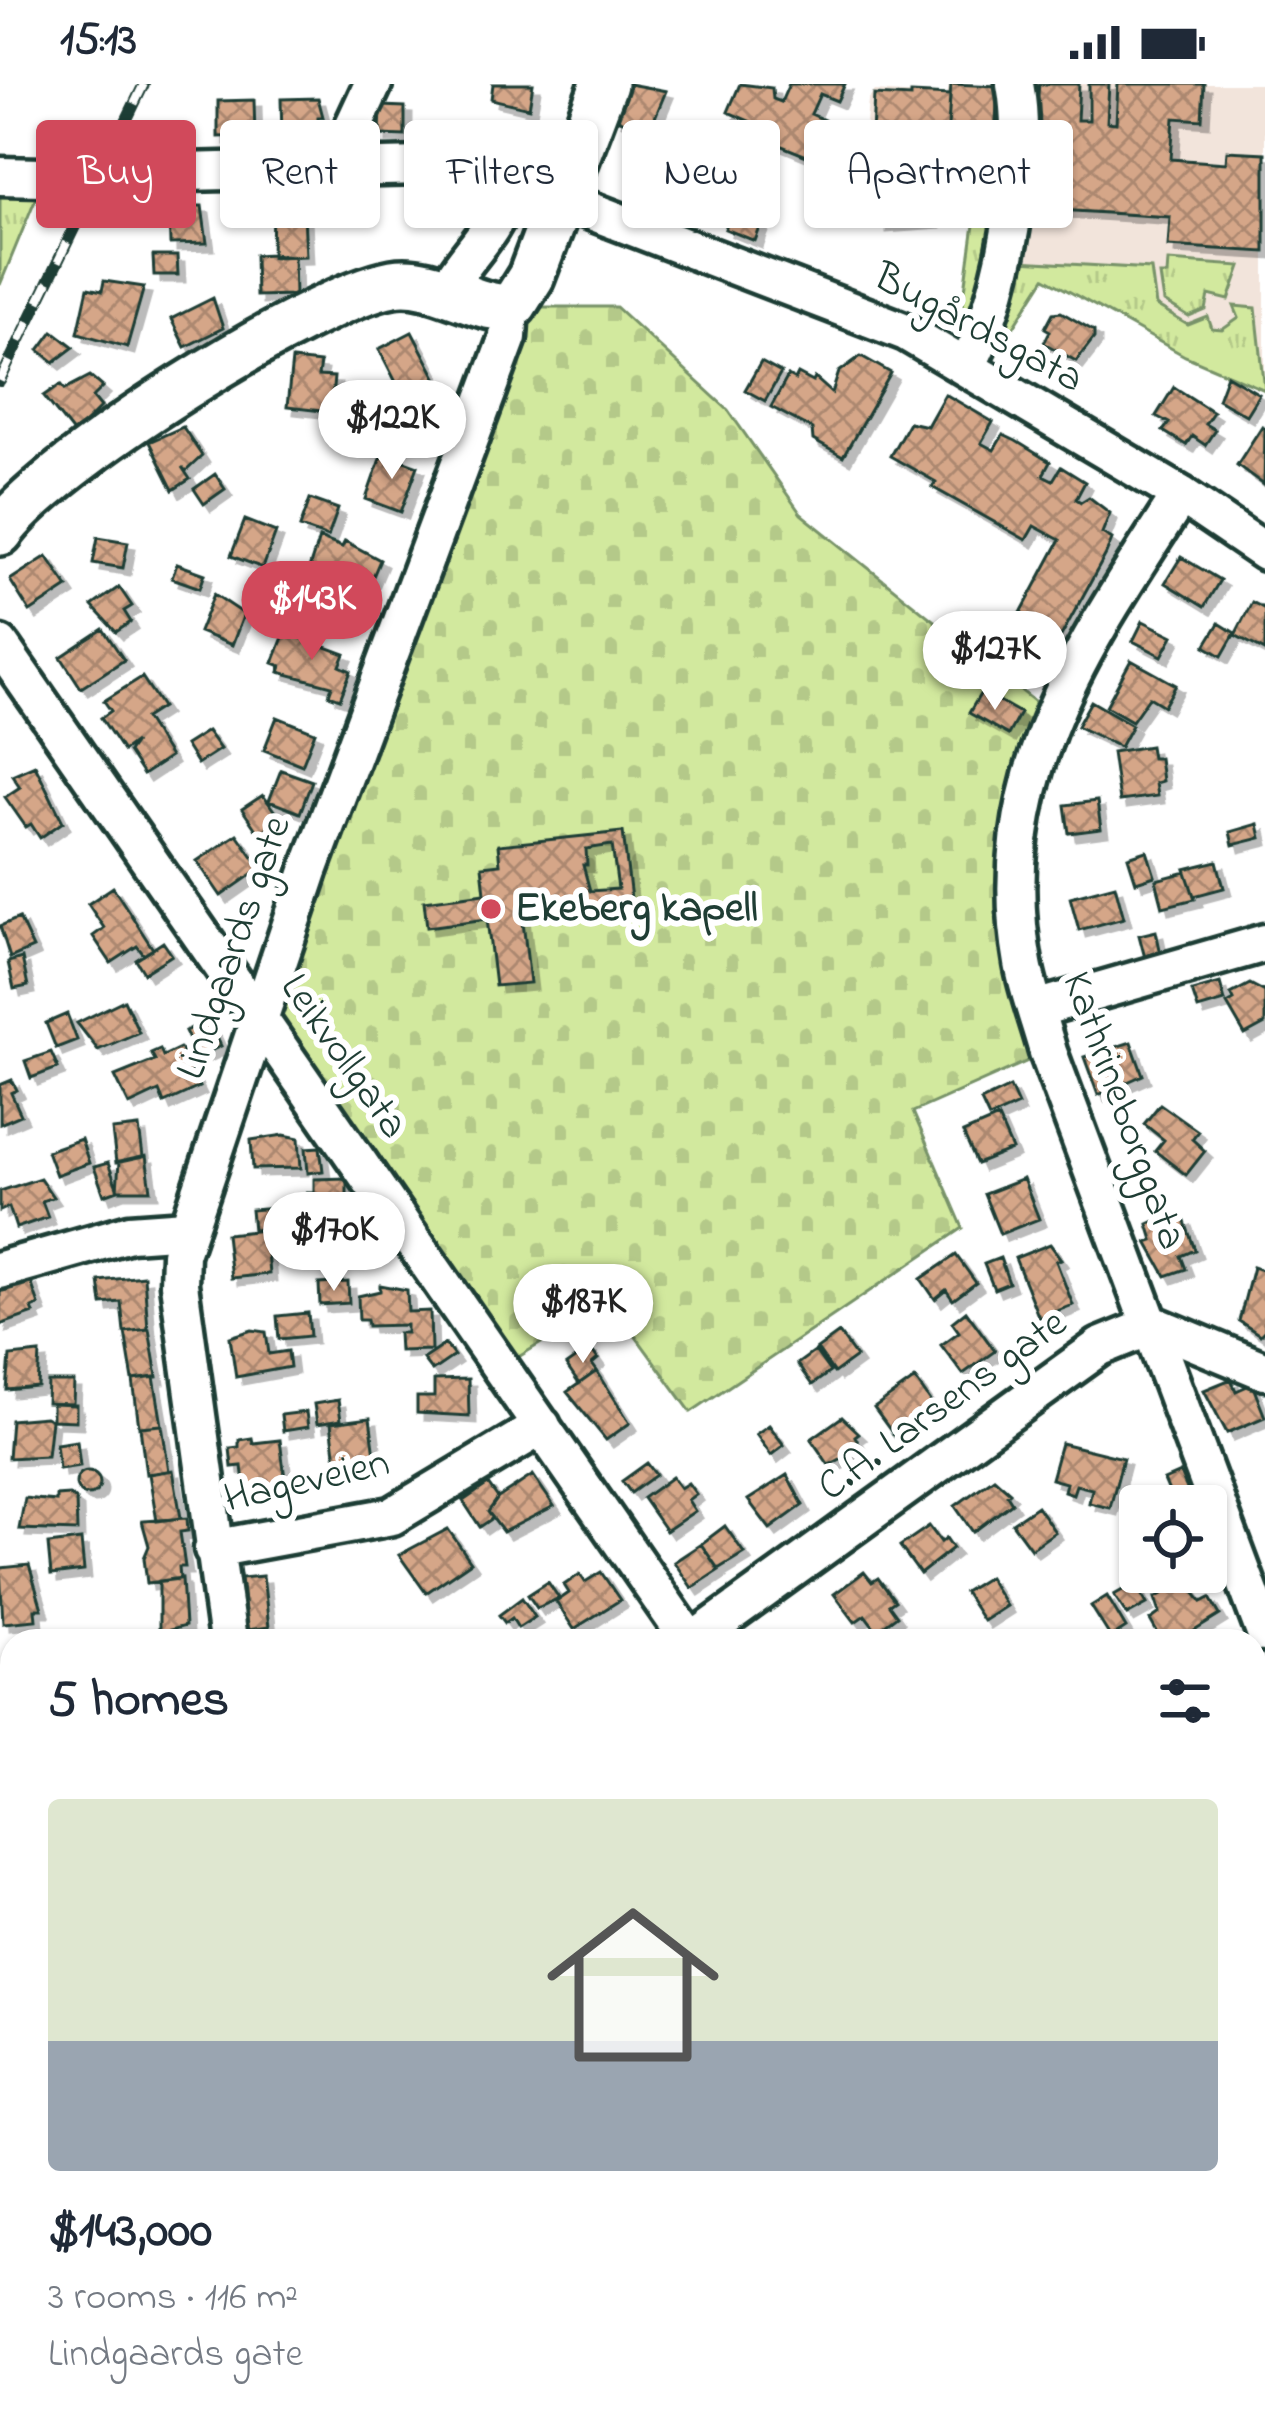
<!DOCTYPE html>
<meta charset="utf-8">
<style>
:root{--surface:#fff;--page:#f6f6f7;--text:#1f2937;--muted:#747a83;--accent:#d1495b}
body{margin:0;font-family:"Indie Flower",sans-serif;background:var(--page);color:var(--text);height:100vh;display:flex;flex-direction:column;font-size:45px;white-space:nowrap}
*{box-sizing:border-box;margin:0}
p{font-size:39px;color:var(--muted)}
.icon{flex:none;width:66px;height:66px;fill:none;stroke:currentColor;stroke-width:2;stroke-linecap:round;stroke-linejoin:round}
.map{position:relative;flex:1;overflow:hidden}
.side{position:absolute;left:0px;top:1545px;width:1266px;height:804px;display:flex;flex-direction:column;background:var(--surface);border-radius:36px 36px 0 0;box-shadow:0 3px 9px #0004}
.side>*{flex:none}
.guide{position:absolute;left:36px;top:36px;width:1194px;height:108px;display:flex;gap:24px}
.controls{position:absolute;left:1119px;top:1401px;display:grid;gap:24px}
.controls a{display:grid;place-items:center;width:108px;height:108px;border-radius:12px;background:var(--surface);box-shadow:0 3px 9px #0004;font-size:60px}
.price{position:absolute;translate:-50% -102px;padding:0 27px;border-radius:42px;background:#fff;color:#222;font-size:39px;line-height:78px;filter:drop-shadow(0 3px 6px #0008)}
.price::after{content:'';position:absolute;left:50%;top:72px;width:36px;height:27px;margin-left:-18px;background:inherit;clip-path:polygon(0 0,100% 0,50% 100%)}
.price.on{background:var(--accent);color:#fff}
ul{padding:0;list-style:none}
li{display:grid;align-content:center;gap:24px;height:636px;padding:0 48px}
li span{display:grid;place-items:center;height:372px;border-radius:12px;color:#555}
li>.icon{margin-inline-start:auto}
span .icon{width:216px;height:216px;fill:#fffc;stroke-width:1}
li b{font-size:51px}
h2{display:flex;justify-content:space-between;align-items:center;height:144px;padding:0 48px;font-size:51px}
.chip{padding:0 42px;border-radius:12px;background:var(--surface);box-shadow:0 3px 9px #0004;font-size:42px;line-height:108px}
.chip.on{background:var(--accent);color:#fff}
.status{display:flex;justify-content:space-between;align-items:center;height:84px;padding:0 60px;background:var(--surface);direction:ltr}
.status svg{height:33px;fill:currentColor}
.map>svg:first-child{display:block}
.built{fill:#f2e4db}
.grass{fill:url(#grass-tufts);stroke:#789369;stroke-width:3}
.cemetery{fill:url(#cemetery-stones);stroke:#789369;stroke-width:3}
.building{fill:url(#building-cross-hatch);stroke:#1f3d34;stroke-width:3;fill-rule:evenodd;filter:url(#shadow)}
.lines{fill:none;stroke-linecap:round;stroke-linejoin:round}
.minor-casing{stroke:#1f3d34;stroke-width:45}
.major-casing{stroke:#1f3d34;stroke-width:54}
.minor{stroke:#fff;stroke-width:36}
.major{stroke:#fff;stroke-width:45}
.rail-casing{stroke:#1f3d34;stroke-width:12}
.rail{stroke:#fff;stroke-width:8;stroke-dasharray:22;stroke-linecap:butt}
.minor-bridge-casing{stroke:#1f3d34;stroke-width:45;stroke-linecap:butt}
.minor-bridge{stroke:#fff;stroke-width:36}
.poi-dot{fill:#d1495b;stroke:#fff;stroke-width:4.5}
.labels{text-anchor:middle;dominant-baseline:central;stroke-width:12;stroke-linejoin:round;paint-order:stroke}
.street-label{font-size:42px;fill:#1f3d34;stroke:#fff}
.poi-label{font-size:42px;font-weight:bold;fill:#1f3d34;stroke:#fff;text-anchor:start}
</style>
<div class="status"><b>15:13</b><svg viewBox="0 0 49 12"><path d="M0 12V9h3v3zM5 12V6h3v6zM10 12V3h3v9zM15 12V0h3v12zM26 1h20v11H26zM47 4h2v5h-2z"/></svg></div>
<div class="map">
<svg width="1265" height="2349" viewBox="0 0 1265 2349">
<defs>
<pattern id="grass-tufts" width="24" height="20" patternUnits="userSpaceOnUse" patternTransform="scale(3)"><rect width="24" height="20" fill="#d2e99e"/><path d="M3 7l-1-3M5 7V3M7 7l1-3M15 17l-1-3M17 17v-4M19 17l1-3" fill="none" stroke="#b4c989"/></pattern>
<pattern id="cemetery-stones" width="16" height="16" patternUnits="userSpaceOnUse" patternTransform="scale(3)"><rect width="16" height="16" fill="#d2e99e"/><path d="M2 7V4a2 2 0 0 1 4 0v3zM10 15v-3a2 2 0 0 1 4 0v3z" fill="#b4c989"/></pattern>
<pattern id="building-cross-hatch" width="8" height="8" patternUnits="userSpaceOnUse" patternTransform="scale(3)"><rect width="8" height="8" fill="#d5a688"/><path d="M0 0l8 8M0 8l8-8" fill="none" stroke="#ac8870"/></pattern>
<filter id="shadow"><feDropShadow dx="7" dy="7" stdDeviation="0" flood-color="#0004"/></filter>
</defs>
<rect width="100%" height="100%" fill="#fff"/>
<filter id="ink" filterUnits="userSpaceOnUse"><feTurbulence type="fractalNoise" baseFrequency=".00833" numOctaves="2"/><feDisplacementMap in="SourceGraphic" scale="24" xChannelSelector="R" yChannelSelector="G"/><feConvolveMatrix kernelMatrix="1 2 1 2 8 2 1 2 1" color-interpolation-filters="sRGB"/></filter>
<g filter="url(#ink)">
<!-- built -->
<path class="built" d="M949 0H1265V306L1185 272 1045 194 990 281 957 262 980 97 943 82 863 75 868 16 875 7 947 12Z"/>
<!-- grass -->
<path class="grass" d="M980 97 995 99 1005 110 967 251 958 257Z
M0 111H37L0 201Z
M1019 177 1151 185 1156 222 1188 241 1208 233 1212 245 1222 246 1239 234 1234 222 1256 224 1265 306 1185 272 1045 194 995 272 988 267Z
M1168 177 1241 182 1229 216 1209 211 1206 226 1189 233 1164 218 1160 191H1167Z"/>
<!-- cemetery -->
<path class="cemetery" d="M510 223H616L728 326 801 430 1049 629 1021 730 1048 968 913 1028 963 1144 691 1328 610 1217 502 1283 259 930Z"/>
<!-- building -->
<path class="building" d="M493 0H533L529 24 491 15Z
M629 0 666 7 649 48 615 34Z
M740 0 772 4 773 15 781 18 789 0H845L837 17 820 10 811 30 824 36 809 73 752 50 756 40 728 28Z
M951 0 998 2 994 71 946 69Z
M1039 0H1079L1077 36H1089V0H1109L1107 38 1116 39 1118 0H1204L1202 36 1174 34 1171 75 1226 79 1227 67 1265 69V168L1168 162 1170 133 1027 124Z
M911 9 950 11 947 59 872 49 874 11 911 13Z
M318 14 323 33H318V50L282 51 281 15Z
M254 16 255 52 218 53V17Z
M381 22 405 23V52L380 51Z
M688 43 731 62 717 95 707 90 703 99 680 90 684 81 674 76Z
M889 81 937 89 933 137 880 141V133L857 132 860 85 888 87Z
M293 121 294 131 304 130 306 172 272 173 273 122Z
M169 122H202L207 159 170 160Z
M731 130 761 141 755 157 725 145Z
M272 170 294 172 295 211 256 212 255 171Z
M153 172H177L178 191H154Z
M104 197 144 203 127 263 78 249 88 204 102 207Z
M213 214 223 244 185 263 171 235Z
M1061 228 1094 247V254L1076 277 1044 259 1050 247 1045 244 1053 229Z
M53 247 74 263 54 278 39 266Z
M412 248 438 297 417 313 415 309 404 314 379 265Z
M861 272 891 289 843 373 813 356 812 345 771 323 788 292 795 296 798 290 813 298 815 294 832 309 839 288Z
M292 276 320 279 318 292 334 293 331 328 287 323Z
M761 278 781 289 765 317 745 306Z
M1227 291 1259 310 1246 331 1218 315Z
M90 292 103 303 93 313 101 323 74 350 44 312 61 300 65 305Z
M358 303 370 327 356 334 345 309Z
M1174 303 1213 328 1205 340 1215 346 1205 361 1192 352 1186 361 1163 347 1169 339 1156 332Z
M945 310 993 338 981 359 994 366 1003 351 1016 357 1050 378 1043 391 1053 396 1061 383 1085 398 1076 415 1081 418 1089 413 1110 429 1102 449 1112 455 1106 470 1037 596 1003 577 1007 570 1001 566 1060 456 1034 442 1026 456 932 403 936 398 890 372 909 338 927 342Z
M1262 342 1265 344 1264 401 1237 381Z
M183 343 202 372 186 387 182 383 190 395 173 406 149 358Z
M382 369 418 382 401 428 366 415Z
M215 390 225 405 204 420 194 405Z
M310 415 338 425 328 453 300 443Z
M245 436 276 448 263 484 231 472Z
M98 453 128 458 123 484 93 479Z
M319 454 342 463 345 457 380 476 363 516 351 511 354 503 320 491 318 499 306 494Z
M47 472 68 503 30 528 10 496Z
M1181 473 1220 496 1204 523 1165 499Z
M177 480 205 490 200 504 172 494Z
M119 503 132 522 124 527 131 538 116 548 92 522Z
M214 510 244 530 232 561 199 548Z
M1252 518 1265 525V567L1235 551Z
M1143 537 1173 552 1162 572 1133 557Z
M1219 539 1235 549 1222 572 1205 562Z
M103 545 124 576 81 604 61 573Z
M285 548 345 570 340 582 351 587 340 615 329 611 332 602 279 588 281 582 273 579Z
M1131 576 1176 601 1164 622 1149 613 1132 637 1106 622Z
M142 593 162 623 145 634 170 673 143 691 128 668 135 658 123 667 101 634 111 627 104 617Z
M982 607 1020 629 1008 651 969 629Z
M1091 617 1132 641 1120 663 1077 642Z
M277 633 315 648 302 681 264 666Z
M207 647 220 665 197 680 185 661Z
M1150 662 1152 674H1159L1162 697 1155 699 1157 712 1119 717 1112 668Z
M35 681 63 738 40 754 31 740 26 743 5 713 20 703 12 691Z
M281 686 312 697 300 729 269 717Z
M263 711 280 735 259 750 242 725Z
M1097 717 1101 745 1069 749 1065 721Z
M1258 740 1261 754 1233 761 1230 748Z
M623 748 631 815 522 829 530 899 495 902 487 835 427 843 424 817 485 809 482 782 500 780 498 761ZM612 761 618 805 590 807 583 781H587L586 765Z
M237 750 261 784 221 812 197 777Z
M1147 767 1155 792 1136 798 1128 773Z
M1217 777 1224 804 1194 812 1185 785Z
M1186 788 1195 815 1163 823 1156 796Z
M1115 801 1124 834 1079 846 1070 813Z
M113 803 153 865 144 871 137 862 111 879 93 852 104 844 88 820Z
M19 834 33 864 10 874 0 842Z
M1156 847 1161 870 1145 874 1139 851Z
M163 858 172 871 144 889 136 876Z
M22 874 28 902 14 905 8 878Z
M1220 899 1225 917 1198 925 1192 907Z
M1250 900 1265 908V940L1245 951 1227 920 1234 916 1231 910Z
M124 916 139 948 98 966 77 939Z
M67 930 77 956 56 964 46 939Z
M209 936 221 962 197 973 185 947Z
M1131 958 1143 991 1098 1011 1084 973Z
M180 964 199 1003 164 1019 159 1007 129 1021 115 992 155 976 151 969 160 965 163 972Z
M51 968 58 984 31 994 25 977Z
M12 996 17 1006 11 1009 21 1031 0 1040V1001Z
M1010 1003 1018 1021 989 1034 981 1017Z
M1160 1020 1198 1047 1192 1055 1205 1067 1186 1091 1155 1067 1164 1056 1144 1040Z
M998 1034 1012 1066 977 1080 963 1049Z
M139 1043 143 1073 116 1079 112 1046Z
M284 1051 299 1054 301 1084 253 1085 251 1056Z
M81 1055 89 1079 56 1091 47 1067Z
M320 1063 323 1087 308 1089 306 1064Z
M146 1072 151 1106H117L119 1078Z
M108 1079 118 1106 104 1111 94 1083Z
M40 1094 53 1113 42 1117 48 1133 16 1144 9 1123 0 1127V1107Z
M347 1094V1157L309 1152 307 1108H314V1095Z
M1023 1095 1039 1135 1000 1150 984 1110Z
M274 1124 276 1144 253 1146 251 1126Z
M1172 1129 1175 1138 1184 1135 1195 1166 1181 1172 1186 1185 1166 1192 1147 1158 1153 1156 1148 1140Z
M265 1146 269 1190 231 1194 226 1150Z
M1050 1160 1061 1175 1056 1177 1073 1221 1039 1234 1015 1174Z
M956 1171 976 1199 953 1216 946 1206 935 1215 921 1195Z
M1000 1174 1009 1199 994 1205 984 1180Z
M1253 1183 1265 1187V1246L1260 1251 1239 1237Z
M144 1192 148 1245 124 1248 121 1218 102 1220 99 1197Z
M30 1195 39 1221 32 1224 34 1229 0 1241V1205Z
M348 1198 349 1219 320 1221 319 1200Z
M380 1201 407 1206 408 1228 430 1227 431 1266 399 1267 398 1249H406V1241L368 1242 367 1236H359L358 1212 380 1207Z
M966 1227 995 1267 963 1290 941 1261 959 1248 952 1238Z
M308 1229 310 1252 279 1255 277 1232Z
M149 1245 157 1293 133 1296 125 1248Z
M252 1246 266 1248 269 1270 288 1267 290 1283 236 1293 230 1253Z
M839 1249 856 1273 834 1289 817 1265Z
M445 1260 454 1272 432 1287 423 1275Z
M590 1264 598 1275 592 1280 597 1287 579 1300 566 1281Z
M815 1267 830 1288 812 1301 797 1280Z
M40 1269 38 1303 7 1306 10 1272Z
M597 1287 630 1339 606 1356 567 1308Z
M154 1293 162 1341 139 1343 133 1296Z
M468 1295 469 1332 417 1329V1313H434V1296Z
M915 1295 935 1324 895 1353 874 1324Z
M1231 1295 1236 1307 1252 1300 1265 1333 1227 1349 1204 1306Z
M48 1298H74L73 1320 47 1319Z
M338 1316 341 1336 317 1340 314 1320Z
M52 1320 76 1321V1337L52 1336Z
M306 1328 308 1343 283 1347 281 1331Z
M45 1333 51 1336 47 1372 8 1374 11 1336Z
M842 1333 859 1349 855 1352 861 1364 829 1381 811 1355Z
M370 1334 375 1371 336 1376 331 1339Z
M162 1341 169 1387 146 1390 140 1343Z
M769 1341 784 1361 771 1371 756 1350Z
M252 1354 253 1359 280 1356 286 1402 245 1407 242 1382 232 1383 230 1364 239 1363V1356Z
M77 1357 80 1382 59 1385 56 1360Z
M1061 1359 1123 1374 1110 1424 1089 1419 1092 1405 1076 1401 1073 1410 1064 1407 1066 1399 1051 1395Z
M647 1379 656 1391 631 1409 622 1397Z
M173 1386 181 1434 157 1437 149 1390Z
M76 1399a12 12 0 1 1 24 0a12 12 0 1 1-24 0Z
M1180 1389 1190 1412 1174 1419 1164 1396Z
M533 1391 554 1422 503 1448 488 1428 498 1414Z
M787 1391 803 1421 770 1445 748 1416Z
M672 1393 680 1404 688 1399 696 1410 688 1416 695 1427 666 1447 643 1414Z
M994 1394 1010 1408 1007 1411 1012 1419 973 1448 955 1422Z
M488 1400 498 1414 488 1428 493 1434 480 1443 463 1417Z
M69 1411 76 1416 77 1447 19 1445 25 1414 56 1417V1412Z
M1037 1422 1055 1448 1031 1465 1012 1439Z
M187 1434 188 1447 180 1448 185 1483H179L180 1495 147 1499 144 1474 149 1462 142 1437Z
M725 1442 744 1469 718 1485 701 1460Z
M929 1442 941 1458 946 1454 953 1464 920 1490 900 1462Z
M448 1445 471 1478 426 1509 399 1471Z
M81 1456 84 1487 51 1491 48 1460Z
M701 1460 719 1486 692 1504 674 1478Z
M29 1481 42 1525H35L36 1536 3 1539 0 1484Z
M601 1488 620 1516 574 1545 556 1518 569 1509 564 1501 580 1490 585 1498Z
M864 1488 872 1498 878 1494 895 1517 889 1521 897 1532 877 1547 865 1531 855 1538 834 1510Z
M263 1492 269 1543 247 1546 241 1494Z
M988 1493 1006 1522 983 1537 964 1508Z
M182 1494 185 1542 159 1549V1497Z
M1185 1497 1202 1518 1210 1514 1220 1531 1178 1557H1162L1150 1536 1160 1529 1155 1514Z
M548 1498 559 1514 537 1524 528 1511Z
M1135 1499 1147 1520 1127 1531 1114 1511Z
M1107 1512 1126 1544 1111 1554 1091 1522Z
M522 1514 535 1533 518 1544 512 1534 505 1539 499 1531Z
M2 1800 12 1805V1845L0 1839Z
M620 2337H640L647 2349H599Z
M679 2337H747L750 2343 739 2349H714L709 2340 686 2349Z"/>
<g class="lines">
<!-- minor casing -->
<g class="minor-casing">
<path id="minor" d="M333 86 373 0
M145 89 463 81C548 107 467 163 448 204
M0 92 42 93
M560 115 906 248 1181 411 1265 468
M966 283C1005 218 1029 74 1015 0
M1181 411C1085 560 990 691 1023 879 1028 908 1040 938 1048 968L1265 1549
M0 561 690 1557
M1036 925 1265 859
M0 1186 130 1149 186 1145
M213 1465 392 1432 542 1342
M228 1557 179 1200 180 1170 309 787 508 253 510 223
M693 1557 1100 1263 1154 1241 1265 1287
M0 1678 9 1738
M1254 1869 1265 1863
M449 2337 461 2349
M887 2337 893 2349
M1161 2337 1168 2349
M290 2349 300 2337
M1246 2349 1265 2339"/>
</g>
<!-- major casing -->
<g class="major-casing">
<path id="major" d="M0 448C47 380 310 214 393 199 437 191 486 234 514 220L531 193 604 0"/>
</g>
<!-- minor -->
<use href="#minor" class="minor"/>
<!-- major -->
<use href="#major" class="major"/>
<!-- rail casing -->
<g class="rail-casing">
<path id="rail" d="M0 297 144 0"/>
</g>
<!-- rail -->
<use href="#rail" class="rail"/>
<!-- minor-bridge casing -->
<g class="minor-bridge-casing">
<path id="minor-bridge" d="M42 93 145 89"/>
</g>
<!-- minor-bridge -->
<use href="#minor-bridge" class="minor-bridge"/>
</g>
</g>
<!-- markers -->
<circle class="poi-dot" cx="491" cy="825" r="12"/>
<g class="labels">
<!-- street labels -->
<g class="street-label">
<text transform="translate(978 245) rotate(28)">Bugårdsgata</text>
<text transform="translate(235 864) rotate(-71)">Lindgaards gate</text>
<text transform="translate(343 973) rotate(55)">Leikvollgata</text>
<text transform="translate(1123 1027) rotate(70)">Kathrineborggata</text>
<text transform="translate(943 1322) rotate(-36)">C.A. Larsens gate</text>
<text transform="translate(307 1398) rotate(-13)">Hageveien</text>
</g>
<!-- poi labels -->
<g class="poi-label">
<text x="515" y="825">Ekeberg kapell</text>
</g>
</g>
</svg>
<div class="controls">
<a><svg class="icon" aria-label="locate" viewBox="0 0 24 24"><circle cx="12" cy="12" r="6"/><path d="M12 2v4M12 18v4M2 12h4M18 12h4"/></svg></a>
</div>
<b class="price" style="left:392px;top:398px">$122K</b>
<b class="price on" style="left:312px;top:579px">$143K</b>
<b class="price" style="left:995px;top:629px">$127K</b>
<b class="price" style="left:334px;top:1210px">$170K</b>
<b class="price" style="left:583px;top:1282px">$187K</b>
<div class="guide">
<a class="chip on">Buy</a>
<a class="chip">Rent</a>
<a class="chip">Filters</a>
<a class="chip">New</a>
<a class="chip">Apartment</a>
</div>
<section class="side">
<h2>5 homes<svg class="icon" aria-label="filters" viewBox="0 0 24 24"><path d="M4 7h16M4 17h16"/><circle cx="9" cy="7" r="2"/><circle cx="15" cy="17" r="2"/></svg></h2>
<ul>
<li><span style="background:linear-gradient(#dfe7d0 65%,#9aa5b1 0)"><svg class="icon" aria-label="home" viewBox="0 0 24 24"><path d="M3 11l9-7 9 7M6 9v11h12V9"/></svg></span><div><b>$143,000</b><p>3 rooms · 116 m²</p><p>Lindgaards gate</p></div></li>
</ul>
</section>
</div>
